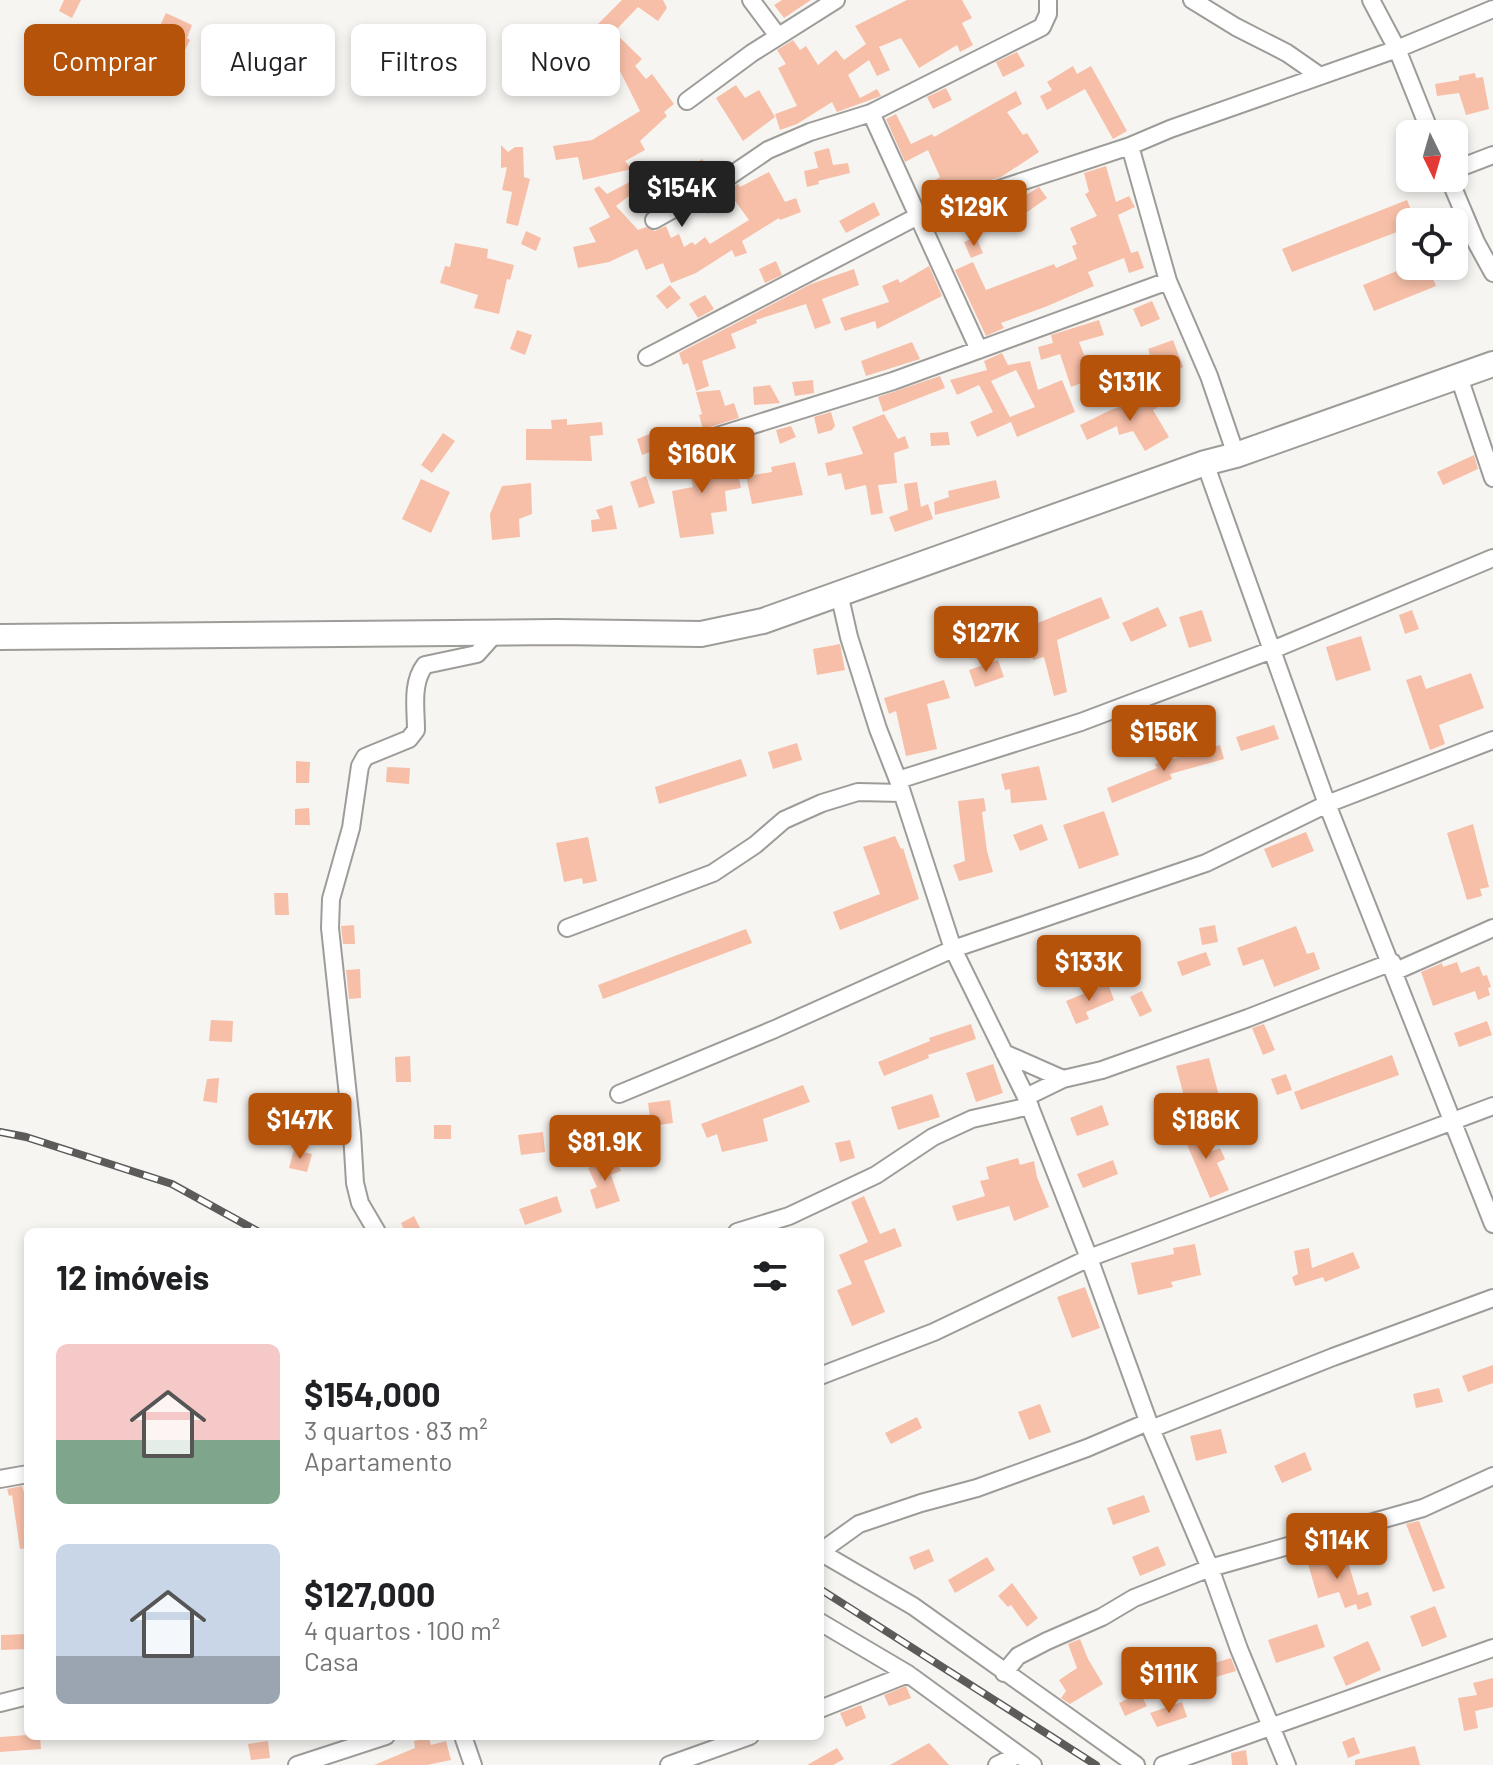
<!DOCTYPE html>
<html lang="pt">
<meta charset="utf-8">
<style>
:root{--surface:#fff;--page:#f6f6f6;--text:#202124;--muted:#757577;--accent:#b45309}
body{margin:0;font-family:Barlow,sans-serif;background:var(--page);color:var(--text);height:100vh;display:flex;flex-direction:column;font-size:30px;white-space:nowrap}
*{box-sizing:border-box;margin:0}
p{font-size:26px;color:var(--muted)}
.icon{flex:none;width:44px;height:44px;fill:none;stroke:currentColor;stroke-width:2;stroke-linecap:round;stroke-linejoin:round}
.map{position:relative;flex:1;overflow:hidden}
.sheet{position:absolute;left:24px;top:1228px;width:800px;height:512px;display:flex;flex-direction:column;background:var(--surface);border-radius:12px;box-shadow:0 4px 12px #0003}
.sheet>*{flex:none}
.banner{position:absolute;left:24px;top:24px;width:800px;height:72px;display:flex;gap:16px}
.needle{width:52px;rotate:175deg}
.fabs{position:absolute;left:1396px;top:120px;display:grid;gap:16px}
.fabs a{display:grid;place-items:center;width:72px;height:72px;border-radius:12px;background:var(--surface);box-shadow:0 4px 12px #0003;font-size:40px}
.price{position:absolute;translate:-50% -68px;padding:0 18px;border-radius:8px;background:var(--accent);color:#fff;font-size:26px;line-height:52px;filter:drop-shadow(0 2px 4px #0008)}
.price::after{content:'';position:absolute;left:50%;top:48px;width:24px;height:18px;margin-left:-12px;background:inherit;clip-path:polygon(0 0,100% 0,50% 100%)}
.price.current{background:#222;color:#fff}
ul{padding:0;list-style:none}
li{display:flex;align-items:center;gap:24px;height:200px;padding:0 32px}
li span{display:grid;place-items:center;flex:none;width:224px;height:160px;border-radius:12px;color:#555}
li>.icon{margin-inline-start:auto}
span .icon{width:96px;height:96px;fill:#fffc;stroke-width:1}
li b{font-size:34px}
h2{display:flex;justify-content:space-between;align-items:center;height:96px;padding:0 32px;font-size:34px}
.pill{padding:0 28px;border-radius:12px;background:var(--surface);box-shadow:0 4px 12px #0003;font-size:28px;line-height:72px}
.pill.current{background:var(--accent);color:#fff}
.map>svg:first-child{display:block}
.building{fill:#f7bfa8;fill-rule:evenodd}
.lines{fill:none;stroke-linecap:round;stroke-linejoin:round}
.street-casing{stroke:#9e9c99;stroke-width:20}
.secondary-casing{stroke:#9e9c99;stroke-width:28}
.street{stroke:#fff;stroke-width:16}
.secondary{stroke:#fff;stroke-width:24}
.rail-casing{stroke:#5c5b59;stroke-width:8}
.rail{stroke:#fff;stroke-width:5;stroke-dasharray:15;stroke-linecap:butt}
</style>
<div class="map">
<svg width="1493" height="1765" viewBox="0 0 1493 1765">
<rect width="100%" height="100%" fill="#f7f5f2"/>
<!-- building -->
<path class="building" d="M64 0H81L72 18 59 11Z
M622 0H663L667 8 658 21 638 7 614 32 642 59 635 66 646 79 652 74 674 104 664 112 667 116 640 141 645 150 625 161 632 169 583 180 578 157 556 160 553 146 592 140 640 111 619 69 602 86 578 66 606 35 596 26Z
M782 0H811L784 18 774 5Z
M907 0H962L972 18 962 23 973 45 960 52 957 45 919 68 901 38 879 47 890 70 877 76 869 60 848 75 860 98 877 89 881 96 837 112 832 102 797 124 780 130 775 114 797 106 778 68 786 64 777 50 793 40 800 50 806 46 818 65 836 50 844 60 866 44 855 26Z
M166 13 192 25 187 38 190 40 184 52 169 45 172 38 158 30Z
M96 32 110 42 97 59 99 60 93 71 90 69 77 86 70 81Z
M1017 52 1025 66 1003 77 996 62Z
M558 53 556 65 565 76 556 87 554 84 552 96 538 84Z
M1073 66 1077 74 1091 66 1127 131 1113 139 1085 89 1047 110 1040 96 1052 90 1047 82Z
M1475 73 1476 78 1483 77 1489 109 1466 115 1459 93 1437 96 1435 84 1459 80V76Z
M736 85 745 98 759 90 775 117 743 141 716 98Z
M946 88 952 100 933 109 927 97Z
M1016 91 1022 104 1007 112 1023 135 1027 133 1039 152 1001 177 964 189 962 185 944 196 935 180 940 177 928 150 905 162 886 119 896 114 911 144 932 134 934 137Z
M501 145 508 152 515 147H523L524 177 530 179 518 226 506 223 512 192 502 190 507 167 501 168Z
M829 148 833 165 848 163 850 173 818 181 819 184 807 187 804 171 818 168 814 152Z
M702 159 714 174 696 184 686 171Z
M1106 166 1116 202 1129 196 1135 207 1118 215 1131 253 1138 251 1144 268 1129 273 1124 258 1088 272 1094 286 1045 307 1001 323 1004 328 986 336 955 270 973 262 986 290 1054 264 1056 268 1077 259 1072 246 1077 244 1070 228 1097 216 1085 194 1089 192 1084 173Z
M654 169 658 174 616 206 638 230 646 227 655 231 666 226 671 238 679 234 684 247 692 242 695 245 705 237 710 244 749 220 735 201 707 214 703 205 738 184 740 187 769 172 785 202 796 198 801 212 780 220 779 218 742 241 747 253 735 257 732 250 696 273 671 283 663 263 646 270 637 249 609 262 578 268 573 247 596 242 589 228 610 217 594 189 599 186 607 194Z
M1039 187 1047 198 1016 220 1013 215 1002 220 993 202 1007 198 1010 205Z
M1407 200 1416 222H1410V227L1292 272 1282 249Z
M874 202 880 215 846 233 839 221Z
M526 231 541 238 536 251 521 244Z
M976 237 983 253 971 258 964 242Z
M455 243 488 249 487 258 514 265 510 280 507 279 499 314 474 308 478 295 440 283 445 266 450 267Z
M776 261 782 275 765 283 759 269Z
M929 266 942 296 877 329 875 321 845 331 840 318 889 302 882 286 898 279 900 283Z
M1409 266H1428L1436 286 1374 311 1363 285Z
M854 269 859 285 822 299 831 323 815 329 806 304 756 320 757 323 731 334 736 348 702 361 709 386 696 391 688 363 683 365 679 353 811 284Z
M670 285 681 298 667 309 656 296Z
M705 295 714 309 698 318 689 304Z
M1152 301 1160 319 1141 327 1133 309Z
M1099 320 1104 335 1079 342 1087 362 1083 364 1089 380 1071 387 1060 354 1041 360 1038 347 1053 343 1051 335Z
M517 330 532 335 525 355 510 349Z
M1173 340 1183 367 1166 373 1160 358 1152 361 1148 349Z
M912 342 920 359 866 376 861 361Z
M1002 353 1008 365 1030 361 1038 390 1062 380 1075 412 1017 437 1011 422 977 437 970 422 993 412 979 385 957 395 950 380 987 370 984 361ZM1016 370 1035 407 1010 417 991 381Z
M940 376 945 388 883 412 878 397Z
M813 380 814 393 795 396 792 382Z
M770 385 780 403 754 405 753 387Z
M720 390 725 406 734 403 739 418 703 429 699 415 702 414 696 392Z
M1152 396 1157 408 1153 410 1169 437 1145 451 1133 431 1119 435 1117 426 1087 440 1080 425 1113 409Z
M831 412 835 426 832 430 818 434 814 417Z
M884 414 898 439 905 436 909 448 894 453 897 483 878 485 883 513 871 515 866 485 845 490 841 473 828 476 825 463 863 454 852 427Z
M567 419V425L602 422 603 435 590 436 592 461 526 460V429H552L551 420Z
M791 426 796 437 780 444 776 430Z
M655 432 661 448 642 455 637 439Z
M948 432 950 445 931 446 930 433Z
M443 433 455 441 432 473 421 465Z
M715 451 718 468H721L724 477 738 474 741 488 725 491 727 511 711 513 714 534 680 538 672 491 693 487 686 455Z
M1474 455 1478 469 1443 485 1437 472Z
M795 462 803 495 752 504 746 476 772 472 771 467Z
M646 476 655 503 639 508 630 482Z
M421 479 450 492 431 533 402 519Z
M996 480 1000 498 935 515 934 502 949 497 948 491Z
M917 482 921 507 928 504 933 519 895 532 889 517 908 510 904 484Z
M531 483 532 514 519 519 520 537 492 540 490 514 502 486Z
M612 505 617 529 592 532 591 520 600 519 596 510Z
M1101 597 1110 618 1057 640 1067 692 1054 696 1044 657 1033 660 1029 643 1015 649 1009 635Z
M1158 607 1167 626 1131 642 1122 623Z
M1202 610 1212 641 1189 648 1179 617Z
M1412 610 1419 629 1405 634 1399 615Z
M1361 636 1371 670 1336 681 1326 647Z
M840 644 845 670 817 675 813 649Z
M998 660 1004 677 975 687 969 670Z
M1471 673 1484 708 1439 725 1445 744 1430 750 1406 680 1421 675 1426 689Z
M944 680 950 698 927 704 937 749 906 756 896 711 889 714 884 698Z
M1274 725 1279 739 1241 751 1236 737Z
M797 743 802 760 773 769 768 752Z
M1220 745 1224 759 1170 774 1172 779 1112 803 1107 788 1157 768 1155 764Z
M741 759 747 776 659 804 655 787Z
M296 761 310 762 309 783H296Z
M1039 766 1047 800 1011 803 1010 789 1005 790 1001 774Z
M387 767 410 768 409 784 386 782Z
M984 798 986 811 982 812 987 851 993 872 959 881 953 865 965 861 958 801Z
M309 808 310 825H295V809Z
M1104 811 1119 855 1079 869 1063 825Z
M1042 824 1048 840 1020 851 1013 835Z
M1473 824 1489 887 1480 889 1482 896 1467 900 1447 833Z
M1306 832 1314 851 1272 868 1264 849Z
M895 836 901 849 903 848 919 899 840 930 833 912 880 894 863 847Z
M588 837 597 881 583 884 582 878 564 882 556 843Z
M274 893H288L289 915H275Z
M354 925 355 944H343L341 926Z
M1215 925 1218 942 1202 945 1199 928Z
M1296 926 1307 954 1314 952 1320 969 1274 987 1263 959 1243 966 1237 948Z
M746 929 752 943 603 999 598 985Z
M1206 952 1211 965 1182 976 1177 962Z
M1457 962 1461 973 1479 966 1483 976 1487 975 1491 987 1488 988 1490 995 1478 1000 1475 991 1433 1006 1421 972 1442 963 1443 967Z
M360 969 361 998 349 999 346 970Z
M1108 984 1114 1000 1086 1012 1089 1019 1076 1024 1066 1001Z
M1142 991 1152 1011 1140 1017 1130 997Z
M211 1020 233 1021 232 1042 209 1041Z
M1487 1021 1492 1035 1459 1047 1454 1033Z
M971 1024 976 1039 928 1055 929 1058 884 1076 878 1062 930 1041 929 1038Z
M1264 1024 1275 1050 1263 1055 1252 1028Z
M1392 1055 1399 1075 1301 1110 1294 1092Z
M410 1056 411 1082H396L395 1057Z
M1209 1058 1219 1096 1186 1104 1176 1066Z
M993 1064 1003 1093 976 1102 966 1073Z
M1286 1074 1292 1090 1277 1095 1271 1079Z
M219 1078 217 1103 203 1101 207 1079Z
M803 1085 810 1102 763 1119 768 1141 722 1152 717 1134 707 1138 701 1124Z
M932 1094 940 1117 898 1130 891 1107Z
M670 1100 673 1123 651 1126 648 1103Z
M1102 1105 1109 1125 1077 1136 1070 1118Z
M434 1125H451V1139H434Z
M1202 1125 1212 1151 1220 1148 1225 1159 1217 1163 1229 1190 1210 1198 1182 1133Z
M543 1132 545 1152 521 1155 518 1135Z
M850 1140 855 1158 840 1162 835 1143Z
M294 1150 312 1154 307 1172 289 1168Z
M615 1157 621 1171 611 1175 620 1201 596 1209 590 1190 597 1187 588 1168Z
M1018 1158 1020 1165 1034 1161 1037 1177 1049 1207 1014 1221 1009 1206 957 1221 952 1206 985 1196 980 1181 989 1179 986 1167Z
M1113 1160 1118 1174 1083 1188 1077 1174Z
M557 1196 562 1212 525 1225 519 1209Z
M864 1196 880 1234 895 1228 902 1246 864 1261 885 1312 852 1326 837 1290 852 1284 839 1255 868 1242 851 1202Z
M414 1216 422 1232H405L401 1223Z
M1195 1244 1201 1275 1171 1282 1173 1287 1138 1295 1131 1263 1174 1254 1173 1248Z
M1309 1248 1312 1268 1353 1252 1360 1268 1325 1282 1323 1277 1295 1286 1292 1277 1298 1274 1294 1251Z
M1085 1287 1100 1328 1072 1338 1057 1297Z
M1493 1365V1383L1468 1392 1462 1376Z
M1439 1388 1443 1402 1416 1408 1413 1394Z
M1040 1404 1051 1432 1029 1440 1018 1412Z
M917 1417 922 1428 891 1444 885 1433Z
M1221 1429 1227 1453 1196 1461 1190 1436Z
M1305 1452 1312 1470 1282 1483 1274 1466Z
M22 1486 28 1505V1548L20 1549 12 1495 9 1496 7 1489Z
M1144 1495 1150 1512 1113 1525 1107 1508Z
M1419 1521 1445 1588 1433 1592 1406 1524Z
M1158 1546 1166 1565 1140 1576 1132 1557Z
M929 1549 934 1561 914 1570 909 1557Z
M1345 1553 1358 1595 1368 1592 1372 1605 1358 1610 1356 1604 1345 1608 1339 1592 1318 1598 1308 1564Z
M987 1557 995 1570 955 1593 948 1580Z
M1012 1583 1038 1618 1027 1627 1011 1605 1008 1607 998 1596Z
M1435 1606 1447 1637 1422 1647 1410 1616Z
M1317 1624 1325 1647 1276 1663 1268 1640Z
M28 1634V1649L1 1650V1635Z
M1080 1639 1088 1659 1103 1684 1070 1704 1061 1698 1066 1691 1059 1680 1077 1668 1068 1644Z
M1368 1641 1381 1670 1346 1686 1333 1657Z
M1231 1658 1236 1671 1216 1677 1211 1664Z
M1493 1678V1707L1475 1711 1478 1728 1464 1731 1458 1698 1477 1695 1473 1683Z
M906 1686 911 1698 889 1706 884 1695Z
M1140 1693 1147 1706 1125 1716 1119 1703Z
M1182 1702 1187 1717 1157 1727 1150 1713Z
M861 1705 866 1718 846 1727 840 1713Z
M28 1735 40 1736 41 1749 0 1752V1737Z
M1354 1737 1360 1753 1348 1758 1342 1742Z
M429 1738 431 1745 446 1741 451 1760 427 1765H374L415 1748 414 1741Z
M268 1741 270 1758 251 1760 248 1744Z
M929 1743 949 1765H890Z
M1415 1746 1420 1765H1355V1760Z
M837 1748 844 1759 833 1765H807Z
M1246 1750 1248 1765H1232L1231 1753Z"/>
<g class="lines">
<!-- street casing -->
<g class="street-casing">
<path id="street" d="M751 0 778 36
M1192 0 1236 27 1287 53 1320 76
M1371 0 1397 49 1431 134
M687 101 752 53 836 0
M871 113 979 350
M1130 146 1168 281 1209 376 1236 455
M1454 170 1493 155
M1449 178 1476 242 1493 273
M654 220 718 184 768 150 810 132 871 113 1042 27 1048 14V0
M647 357 920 215 1130 146 1170 129 1397 49 1493 9
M1459 377 1493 478
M692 444 893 381 1168 281
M1205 463 1327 804 1493 1224
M839 593 849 637 878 729 898 780 953 949 1026 1097 1089 1258 1151 1429 1210 1568 1239 1649 1287 1765
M898 780 1081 722 1272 650 1493 558
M567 928 713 873 755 845 784 820 822 803 858 792 902 793
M1396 971 1493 928
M1004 1053 1063 1079
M619 1094 775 1029 953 949 1206 863 1327 804 1493 740
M1026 1097 1063 1079 1102 1070 1248 1018 1392 962
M377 1232 360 1203 355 1183 352 1133 330 928 331 899 351 828 360 766 365 757 409 739 416 730C416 709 411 683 425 665L477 654 494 635
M737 1232 789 1216 876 1175 933 1137 972 1119 1030 1106
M820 1376 934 1332 1089 1258 1493 1106
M1151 1429 1333 1357 1493 1298
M0 1479 28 1474
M820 1552 913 1606 1136 1765
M820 1552 859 1524 921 1503 977 1488 1087 1448 1148 1422
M820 1622 908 1674 1033 1765
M1004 1673 1018 1656 1047 1641 1102 1617 1134 1598 1210 1568 1423 1508 1493 1476
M0 1703 28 1696
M820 1709 908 1674
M463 1736 473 1765
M297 1765 386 1736
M669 1765 750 1736
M997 1765 1018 1755
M1163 1765 1493 1648"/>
</g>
<!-- secondary casing -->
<g class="secondary-casing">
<path id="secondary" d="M0 637 556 632 701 634 763 621 1205 463 1236 455 1493 364"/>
</g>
<!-- street -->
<use href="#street" class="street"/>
<!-- secondary -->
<use href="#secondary" class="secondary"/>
<!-- rail casing -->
<g class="rail-casing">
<path id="rail" d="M0 1132 26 1137 172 1184 259 1232
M820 1589 1096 1765"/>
</g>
<!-- rail -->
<use href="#rail" class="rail"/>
</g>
</svg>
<div class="fabs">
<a><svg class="needle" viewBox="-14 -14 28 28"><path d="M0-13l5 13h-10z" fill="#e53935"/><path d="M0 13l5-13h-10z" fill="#757577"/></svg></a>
<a><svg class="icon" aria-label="locate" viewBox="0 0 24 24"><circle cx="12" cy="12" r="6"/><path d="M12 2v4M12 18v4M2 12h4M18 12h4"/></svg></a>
</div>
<b class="price current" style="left:682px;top:229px">$154K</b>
<b class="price" style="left:974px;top:248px">$129K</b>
<b class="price" style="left:1130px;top:423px">$131K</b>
<b class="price" style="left:702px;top:495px">$160K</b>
<b class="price" style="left:986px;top:674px">$127K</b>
<b class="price" style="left:1164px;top:773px">$156K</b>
<b class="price" style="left:1089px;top:1003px">$133K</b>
<b class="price" style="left:300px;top:1161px">$147K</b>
<b class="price" style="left:1206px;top:1161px">$186K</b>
<b class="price" style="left:605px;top:1183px">$81.9K</b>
<b class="price" style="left:1337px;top:1581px">$114K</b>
<b class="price" style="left:1169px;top:1715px">$111K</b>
<div class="banner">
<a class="pill current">Comprar</a>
<a class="pill">Alugar</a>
<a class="pill">Filtros</a>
<a class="pill">Novo</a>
</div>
<section class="sheet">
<h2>12 imóveis<svg class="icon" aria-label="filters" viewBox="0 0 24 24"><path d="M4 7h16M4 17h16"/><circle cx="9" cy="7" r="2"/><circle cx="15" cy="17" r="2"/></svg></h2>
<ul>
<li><span style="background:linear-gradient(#f6c9c9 60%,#7fa58c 0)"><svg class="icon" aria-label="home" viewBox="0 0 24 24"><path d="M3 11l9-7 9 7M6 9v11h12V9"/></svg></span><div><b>$154,000</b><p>3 quartos · 83 m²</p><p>Apartamento</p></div></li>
<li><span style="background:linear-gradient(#c9d6e8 70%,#9aa5b1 0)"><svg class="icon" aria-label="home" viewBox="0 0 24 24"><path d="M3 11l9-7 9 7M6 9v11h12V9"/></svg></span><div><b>$127,000</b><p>4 quartos · 100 m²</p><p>Casa</p></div></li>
</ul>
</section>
</div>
